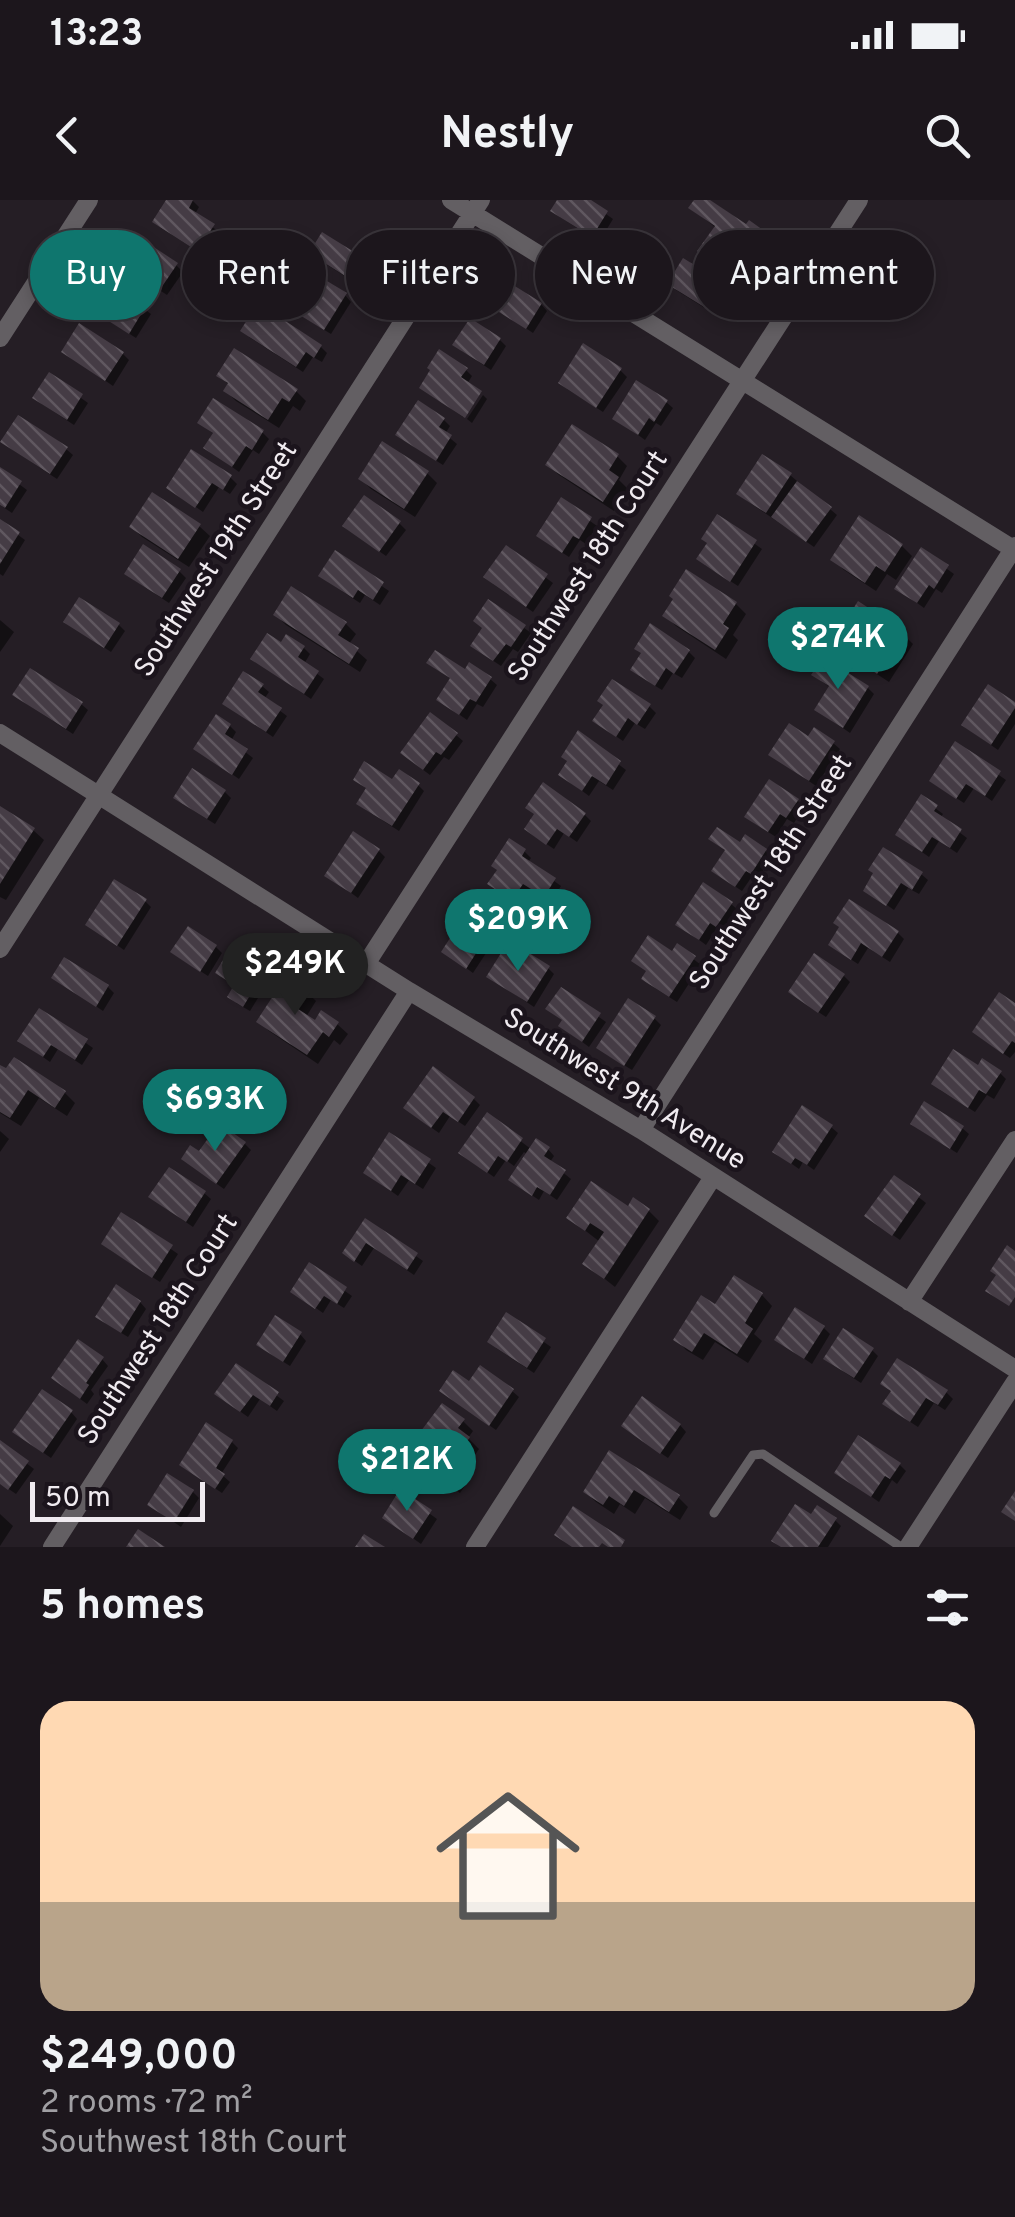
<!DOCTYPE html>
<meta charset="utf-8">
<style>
:root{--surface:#1c161c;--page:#292329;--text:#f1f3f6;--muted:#a09fa3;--line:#3a353b;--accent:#0f766e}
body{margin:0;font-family:Overpass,sans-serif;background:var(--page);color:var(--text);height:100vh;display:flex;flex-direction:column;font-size:38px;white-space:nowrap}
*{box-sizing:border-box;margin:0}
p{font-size:32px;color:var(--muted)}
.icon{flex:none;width:55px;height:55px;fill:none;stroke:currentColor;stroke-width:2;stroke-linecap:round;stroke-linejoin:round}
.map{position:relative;height:1347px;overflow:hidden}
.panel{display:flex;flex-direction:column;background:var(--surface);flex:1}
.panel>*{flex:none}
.guide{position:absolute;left:30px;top:30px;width:955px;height:90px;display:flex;gap:20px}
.scale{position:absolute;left:30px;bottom:25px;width:175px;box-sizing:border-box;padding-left:10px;border:5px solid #f0ebf0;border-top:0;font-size:28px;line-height:35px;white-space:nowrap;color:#f0ebf0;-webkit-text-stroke:8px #1b141c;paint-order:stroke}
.price{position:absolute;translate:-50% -85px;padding:0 22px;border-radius:35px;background:var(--accent);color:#fff;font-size:32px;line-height:65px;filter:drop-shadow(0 2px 5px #0008)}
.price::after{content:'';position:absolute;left:50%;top:60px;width:30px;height:22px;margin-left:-15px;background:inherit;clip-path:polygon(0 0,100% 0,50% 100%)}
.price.active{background:#222;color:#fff}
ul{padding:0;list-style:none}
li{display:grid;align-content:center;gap:20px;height:530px;padding:0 40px}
li span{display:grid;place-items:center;height:310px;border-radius:30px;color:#555}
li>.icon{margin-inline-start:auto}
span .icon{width:180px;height:180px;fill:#fffc;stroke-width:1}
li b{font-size:42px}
h2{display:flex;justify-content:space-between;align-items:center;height:120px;padding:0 40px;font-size:42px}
.chip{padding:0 35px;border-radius:45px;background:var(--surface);box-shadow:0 5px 15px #0003,0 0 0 2px var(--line);font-size:35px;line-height:90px}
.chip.active{background:var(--accent);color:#fff}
.status{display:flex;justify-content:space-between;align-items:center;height:70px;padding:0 50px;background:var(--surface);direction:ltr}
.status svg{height:28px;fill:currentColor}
header{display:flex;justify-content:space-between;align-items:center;height:130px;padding:0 40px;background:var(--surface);font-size:45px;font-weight:700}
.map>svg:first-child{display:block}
.shadow{fill:#0007}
.building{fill:url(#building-back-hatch)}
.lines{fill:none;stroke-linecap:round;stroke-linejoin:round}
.lane{stroke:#635f63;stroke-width:9}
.street{stroke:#635f63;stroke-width:18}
.labels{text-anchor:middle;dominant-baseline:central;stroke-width:9;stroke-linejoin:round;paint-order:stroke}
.street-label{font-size:28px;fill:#f0ebf0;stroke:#1b141c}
</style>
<div class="status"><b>13:23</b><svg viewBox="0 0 49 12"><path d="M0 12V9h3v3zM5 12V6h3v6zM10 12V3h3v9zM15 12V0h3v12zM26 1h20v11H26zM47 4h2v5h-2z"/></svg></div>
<header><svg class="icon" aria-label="back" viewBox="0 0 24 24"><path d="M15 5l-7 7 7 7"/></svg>Nestly<svg class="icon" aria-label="search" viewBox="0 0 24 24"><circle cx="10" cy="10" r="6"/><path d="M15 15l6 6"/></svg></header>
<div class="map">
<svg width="1015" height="1347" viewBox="0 0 1015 1347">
<defs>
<pattern id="building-back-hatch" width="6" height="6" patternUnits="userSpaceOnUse" patternTransform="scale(2.5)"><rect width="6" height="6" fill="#453c45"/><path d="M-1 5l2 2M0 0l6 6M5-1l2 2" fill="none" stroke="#605860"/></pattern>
</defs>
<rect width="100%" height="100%" fill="#251e25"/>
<!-- shadow -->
<path class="shadow" d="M169 0H192L199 7 195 14 219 32 205 56 161 28Z
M560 0H586L613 19 599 42 560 17Z
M697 0H706L747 28 749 24 782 49 757 85 729 66 725 71 700 51 716 28 691 8Z
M318 59 365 62 371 68 360 86Z
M176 65 183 72 167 95 137 75Z
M116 79 139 96 135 102 151 114 136 138 103 117Z
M670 84 736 94 743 100 736 111 723 103 716 115 676 90Z
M298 93 345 95 351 102 331 134 277 101Z
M541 104 547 111 533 133 494 107Z
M258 106 321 147 327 153 322 162 313 157 303 172 249 137Z
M500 140 506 146 491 170 462 151Z
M64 152 123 154 129 160 113 186Z
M433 170H466L472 176 467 184 463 217 422 188Z
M620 170 627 177 603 212 567 189Z
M49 175 88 203 74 225 42 204Z
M219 175 296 191 306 201 300 211 293 206 279 228 236 201 226 191 230 186Z
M483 195 487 199 472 223 467 219Z
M666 202 673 208 661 226 656 223 645 240 615 218Z
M444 220 450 226 445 234 457 244 443 265 405 241Z
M200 223 262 232 269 239 259 254 253 250 239 272 206 248 215 235Z
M10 248 66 249 73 255 57 279Z
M617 256 627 266 619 280 628 289 614 311 559 275 548 265Z
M0 270 27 290 12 313 0 305Z
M427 273 437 283 415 317 371 289 361 279Z
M790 275 837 315 814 347 746 300Z
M230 277 237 284 230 294 219 287 203 312 169 288Z
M562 301 597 326 586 344 580 340 569 357 546 342Z
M718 318 762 349 738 386 705 365 709 344Z
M860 319 902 346 912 356 896 380 887 374 876 391 844 370 833 359Z
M0 322 25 340 3 376 0 374Z
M399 323 406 330 386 356 352 332Z
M199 326 210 336 189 367 142 337 132 327Z
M506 348 553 383 533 412 493 384Z
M922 351 954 374 942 393 936 389 924 408 898 389Z
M335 354 389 391 380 405 365 395 360 403 328 382Z
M179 371 186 378 169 403 134 380Z
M687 372 736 404 746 414 733 435 738 440 726 459 676 426 666 416Z
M489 402 531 433 518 452 513 449 501 466 480 452Z
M276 415 346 424 356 434 349 444 367 460 360 472 286 425Z
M0 420 14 432 0 452Z
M66 422 119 425 125 431 111 452Z
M903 434 913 444 889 482 840 450 830 440Z
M282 445 304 448 310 454 304 464 324 479 311 499 253 459Z
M689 452 695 458 682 478 673 473 662 490 639 476 643 454Z
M429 463 490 479 497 485 483 507 477 504 467 520 439 500 452 479Z
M821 481 868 488 874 494 850 533 817 510 831 488Z
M262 486 269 492 264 499 287 516 273 537 225 504Z
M22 501 81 504 88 510 73 534Z
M1015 505V524L998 550 971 531Z
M649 506 656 513 645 529 635 523 623 541 602 527Z
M230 526 236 532 231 541 253 558 239 579 196 549Z
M579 534 626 570 613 590 599 581 589 596 561 575Z
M456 535 463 541 449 560 444 557 430 575 410 560Z
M809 539 833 543 840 549 816 586 771 555Z
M956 545 1006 580 992 601 974 588 964 603 939 587Z
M393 583 418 585 424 591 399 631 366 610Z
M225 592 231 598 215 624 183 604Z
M922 598 943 614 940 618 967 638 957 653 939 641 929 657 898 635Z
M798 601 804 607 794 623 787 619 776 637 754 623Z
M0 609 33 630 44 640 6 700 0 697Z
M585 615 591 621 577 642 564 633 554 649 533 635Z
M711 639 766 651 772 657 758 678 753 675 742 691 721 677 727 651Z
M379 651 385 657 358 698 327 675Z
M524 651 531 658 528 662 561 686 551 702 530 688 519 705 491 684Z
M921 674 928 680 919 694 908 688 894 710 866 690Z
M145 701 151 707 124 750 88 725Z
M731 704 738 710 723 732 717 728 706 745 679 725Z
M480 721 486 727 481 735 492 744 473 773 444 752 454 736Z
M842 728 898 733 904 739 890 762 868 748 858 764 838 751Z
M216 747 222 753 208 776 180 758Z
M678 747 701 765 677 802 650 785Z
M521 764 548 768 554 774 534 807 489 777Z
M268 766 274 772 250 811 236 803Z
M844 776 850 782 826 817 797 798Z
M54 778 108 787 114 793 103 811Z
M561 790 606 822 589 847 561 826 564 821Z
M306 791 316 801 306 817 315 823 337 824 348 834 340 845 334 840 318 864 269 831 259 821Z
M1015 806V852L1010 858 981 838Z
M40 811 93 848 82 865 58 849 50 862 20 841Z
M654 818 661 825 632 870 606 854Z
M0 868 65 893 75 903 67 916 39 898 21 926 0 913Z
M1000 873 1006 879 994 899 987 895 975 912 940 890Z
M473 898 480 905 465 926 450 916 439 933 412 914Z
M487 916 531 949H548L554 956 550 962 571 979 557 1000 544 991 539 1000 518 986 528 955 524 952 514 966 506 960 494 977 468 959Z
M831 927 838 933 814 970 803 962 799 969 775 952Z
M962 928 969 934 957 953 920 930Z
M0 931 9 939 0 952Z
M390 935 436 968 423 989 409 980 398 996 366 973Z
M245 944 251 950 224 989 190 965 199 955Z
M894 978 926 1003 900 1040 874 1022Z
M204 993 211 999 193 1027 158 1003Z
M629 1009 649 1011 659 1021 615 1087 586 1064 600 1042 569 1018Z
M122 1015 178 1054 160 1082 110 1050Z
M366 1021 423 1061 414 1075 374 1048 362 1066 352 1059Z
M310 1066 352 1096 344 1108 331 1100 323 1113 293 1092Z
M734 1078 762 1095 772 1106 754 1134 762 1141 748 1163 715 1142 703 1160 686 1150 676 1139 716 1107Z
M140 1102 146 1109 128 1137 105 1123Z
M507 1116 551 1147 534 1173 496 1148Z
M824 1128 830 1134 812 1164 777 1140Z
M300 1134 306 1141 290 1166 266 1151Z
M872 1150 878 1156 861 1183 833 1165Z
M102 1159 108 1166 91 1190 94 1194 87 1204 60 1184Z
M237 1166 284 1201 277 1211 260 1199 248 1217 224 1200Z
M512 1191 519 1197 496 1230 449 1197Z
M893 1192H946L953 1199 945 1210 934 1203 918 1227 892 1210Z
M71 1212 77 1219 51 1258 22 1238Z
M463 1221 473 1231 468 1238 479 1249 468 1265 474 1272 460 1293 424 1265 433 1252 419 1239Z
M680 1225 686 1232 668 1258 630 1232Z
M232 1242 238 1248 221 1274 230 1282 222 1293 189 1271Z
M0 1243 34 1269 16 1294 0 1283Z
M610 1254 678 1297 688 1307 680 1320 645 1298 635 1314 620 1304 614 1314 596 1302 586 1292Z
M899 1264 906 1271 897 1284 892 1280 879 1302 837 1273Z
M193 1292 199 1298 181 1327 150 1305Z
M401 1293 437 1319 421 1344 385 1318Z
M0 1314 13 1326 0 1346Z
M812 1318 835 1320 841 1326 828 1347H781Z"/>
<!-- building -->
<path class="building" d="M166 0H193L189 8 215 24 197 51 152 22Z
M557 0H591L608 11 592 37 550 11Z
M694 0H710L746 24 749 20 773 37 746 77 718 57 714 63 697 51 715 26 688 8Z
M322 32 367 60 353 81 309 53Z
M146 42 178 63 159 91 128 69Z
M683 58 738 92 729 106 716 98 709 110 667 84Z
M116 75 134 87 129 95 146 106 129 134 93 111Z
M278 77 297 89 303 80 321 92 327 81 347 93 324 130 267 95Z
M507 81 542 103 526 129 491 107Z
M258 103 322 145 314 158 306 152 296 167 240 131Z
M470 118 501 138 484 165 452 145Z
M79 123 124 152 105 181 61 152Z
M583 143 622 168 596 208 558 183Z
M234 148 298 189 289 202 282 198 268 220 223 191 228 183 216 176Z
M439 149 468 168 461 177 482 191 465 218 419 188 430 170 427 168Z
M49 172 83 194 67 220 32 198Z
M636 180 668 200 654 222 649 218 638 235 612 219Z
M213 198 264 230 252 250 246 246 232 267 203 248 213 233 197 223Z
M418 200 445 218 439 227 452 235 436 261 395 235Z
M18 215 68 247 50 274 0 242Z
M572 224 619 254 609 270 619 277 603 302 545 265Z
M382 241 429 271 404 309 358 279Z
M191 249 232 275 223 290 212 283 195 308 166 288Z
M762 254 792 273 766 313 736 294Z
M0 267 22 281 5 308 0 305Z
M797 281 832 307 806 342 771 317Z
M152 292 201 324 178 359 129 327Z
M364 295 401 321 379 352 342 326Z
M561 297 592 317 579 339 573 336 562 353 536 336Z
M717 314 757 340 730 382 696 359 707 343 701 339Z
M859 315 903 344 885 372 876 366 865 383 830 360Z
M0 319 20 332 0 364Z
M143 344 181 369 162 398 124 374Z
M506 345 548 374 526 407 483 377Z
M921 347 949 365 934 389 929 385 917 403 894 389Z
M335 350 384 382 373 400 358 390 353 398 318 376Z
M686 369 737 402 723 424 729 428 715 450 662 416 673 399 669 396Z
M291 386 347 422 338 435 359 448 349 464 273 415Z
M79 397 120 423 104 448 63 422Z
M488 399 526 425 511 447 506 444 493 461 470 446 482 428 473 421Z
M858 401 905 432 877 474 826 441 838 422 843 425Z
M650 423 690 450 674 474 666 468 655 486 630 470 641 453 634 449Z
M267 433 281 442 286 434 305 446 298 457 319 471 304 494 250 459Z
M435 450 465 469 469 462 492 477 476 502 470 499 459 515 436 500 450 478 426 463Z
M823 457 869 486 843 528 814 510 829 486 811 475Z
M30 468 83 502 66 529 12 495Z
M243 471 264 484 258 492 282 508 266 532 222 504Z
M612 479 651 504 637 525 628 518 616 537 592 521 603 505 597 501Z
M988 484 1015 502V508L991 545 961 525Z
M430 512 458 533 441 555 436 552 423 570 400 553Z
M216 514 231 524 225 534 248 549 232 575 193 549Z
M789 523 808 536 814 527 835 541 809 581 768 555Z
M578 530 621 561 606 585 592 576 582 591 558 575 567 561 561 557Z
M955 541 1001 571 985 596 966 584 956 599 929 581Z
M364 561 392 579 399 569 420 583 392 626 356 604 366 588 353 580Z
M192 568 226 590 207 619 173 598Z
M769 579 799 599 786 618 780 614 768 632 744 617Z
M543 582 586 613 569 637 557 629 546 645 524 629 534 614 525 608Z
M921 594 938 605 934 611 962 629 950 648 932 637 922 652 895 635Z
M0 606 35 628 0 684Z
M717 627 740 642 745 634 767 649 751 674 746 671 735 687 711 671 725 650 708 639Z
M353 631 380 649 351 693 324 676Z
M509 638 526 649 522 656 556 678 544 697 523 684 512 700 487 684 497 670 491 666Z
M883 647 923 672 912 690 901 683 886 706 863 691 873 673 868 670Z
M114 679 147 699 117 746 85 725Z
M703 682 733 702 716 727 710 723 699 740 675 725Z
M849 699 899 731 882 757 861 743 851 760 828 745 839 727 833 723Z
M462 706 481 719 475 728 487 736 466 769 441 752 452 735 446 731Z
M188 726 217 745 200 772 170 752Z
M648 735 672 751 677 743 696 756 669 797 641 779 646 771 631 761Z
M234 742 269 764 243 807 227 797 234 785 215 773Z
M503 750 520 760 526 751 550 766 527 802 486 777Z
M814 753 845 774 818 813 788 792Z
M64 757 109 785 96 807 51 778Z
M286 776 307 789 295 807 315 820 321 810 339 822 329 837 323 832 307 855 256 822Z
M561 787 601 813 582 842 558 826 562 820 545 809Z
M999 792 1015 803V843L1012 841 1003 854 972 832Z
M628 798 656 816 624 866 596 848Z
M39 808 88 839 75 860 51 845 43 857 17 841Z
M953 849 978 865 982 858 1002 871 986 894 979 890 968 908 931 884Z
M14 857 66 891 55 908 28 890 10 918 0 912V865L6 868Z
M433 866 475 897 458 922 443 912 431 928 403 908Z
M924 901 964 926 950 949 910 924Z
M802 905 833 925 807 965 795 958 791 964 772 952Z
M487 912 523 938 507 962 498 956 487 973 458 953Z
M219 923 246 942 216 984 181 959 190 945 199 951Z
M389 932 431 959 415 984 401 975 391 991 363 973Z
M536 938 550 947 544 956 566 970 550 995 537 987 532 996 508 980Z
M169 967 206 991 186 1022 148 997Z
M894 975 921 994 892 1036 864 1016Z
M591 981 628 1006 633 997 650 1009 604 1079 582 1064 604 1032 590 1023 585 1031 566 1018Z
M121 1012 173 1045 152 1078 101 1044Z
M365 1018 418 1053 407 1070 366 1043 354 1062 342 1053Z
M1007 1045 1015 1051V1097L1009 1106 985 1091 996 1075 990 1071Z
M309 1062 347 1087 337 1104 324 1096 315 1109 290 1092Z
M734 1075 763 1093 745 1123 753 1129 737 1154 704 1133 692 1152 673 1140 701 1095 715 1104Z
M116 1084 141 1101 121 1133 95 1117Z
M795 1107 825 1126 804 1159 774 1140Z
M506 1112 546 1138 527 1168 487 1142Z
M275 1115 302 1132 283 1162 256 1145Z
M843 1128 874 1148 854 1178 823 1159Z
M78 1139 104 1157 86 1183 89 1185 80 1199 51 1178Z
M897 1158 948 1190 938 1205 926 1198 910 1222 882 1204 891 1191 880 1184Z
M236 1163 279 1192 270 1206 253 1195 240 1212 214 1194Z
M480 1165 514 1189 489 1226 439 1191 453 1170 469 1181Z
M42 1189 73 1210 43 1253 12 1232Z
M642 1196 681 1224 660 1254 621 1226Z
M442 1203 465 1219 458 1228 470 1237 458 1255 466 1260 448 1285 421 1265 431 1250 415 1239Z
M206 1222 233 1240 216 1268 225 1274 215 1289 179 1265Z
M858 1235 901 1263 890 1279 885 1276 871 1297 834 1273Z
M0 1240 29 1261 8 1290 0 1284Z
M609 1250 680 1295 669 1312 634 1290 624 1306 609 1296 603 1305 583 1292Z
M167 1273 194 1290 174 1322 147 1305Z
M400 1289 432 1310 413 1339 382 1318Z
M1015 1291V1321L1001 1312Z
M795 1304 811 1314 817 1305 837 1318 818 1347H781L771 1341Z
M573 1306 625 1340 621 1347H608L602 1343 599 1347H572L554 1335Z
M138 1329 165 1347H126Z
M364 1334 385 1347H355Z"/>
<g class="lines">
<!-- lane -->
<path class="lane" d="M714 1313 753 1255 763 1254 901 1347"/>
<!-- street -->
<path class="street" d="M451 0 1015 350
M0 138 89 0
M0 533 409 791 641 930 1015 1169
M0 749 481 0
M366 764 859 0
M641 930 1015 346
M909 1102 1015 940
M52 1347 409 791
M475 1347 713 977
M908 1347 1015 1182"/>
</g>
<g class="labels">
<!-- street labels -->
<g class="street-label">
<text transform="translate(217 360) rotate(-57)">Southwest 19th Street</text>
<text transform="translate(589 367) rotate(-57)">Southwest 18th Court</text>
<text transform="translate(772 673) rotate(-57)">Southwest 18th Street</text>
<text transform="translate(624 890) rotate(32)">Southwest 9th Avenue</text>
<text transform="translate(159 1130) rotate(-57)">Southwest 18th Court</text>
</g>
</g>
</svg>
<div class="scale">50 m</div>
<b class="price" style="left:838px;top:492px">$274K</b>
<b class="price" style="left:518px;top:774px">$209K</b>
<b class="price active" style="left:295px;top:818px">$249K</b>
<b class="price" style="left:215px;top:954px">$693K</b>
<b class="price" style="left:407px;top:1314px">$212K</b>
<div class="guide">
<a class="chip active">Buy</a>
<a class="chip">Rent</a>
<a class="chip">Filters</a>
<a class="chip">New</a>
<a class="chip">Apartment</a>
</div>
</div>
<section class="panel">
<h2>5 homes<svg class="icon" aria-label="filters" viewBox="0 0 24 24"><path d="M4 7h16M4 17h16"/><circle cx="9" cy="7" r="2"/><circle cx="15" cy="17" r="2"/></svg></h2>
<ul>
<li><span style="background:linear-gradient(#ffd9b3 65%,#b9a48a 0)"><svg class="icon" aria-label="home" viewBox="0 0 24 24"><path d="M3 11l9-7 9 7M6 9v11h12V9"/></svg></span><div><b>$249,000</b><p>2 rooms · 72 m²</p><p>Southwest 18th Court</p></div></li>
</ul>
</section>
